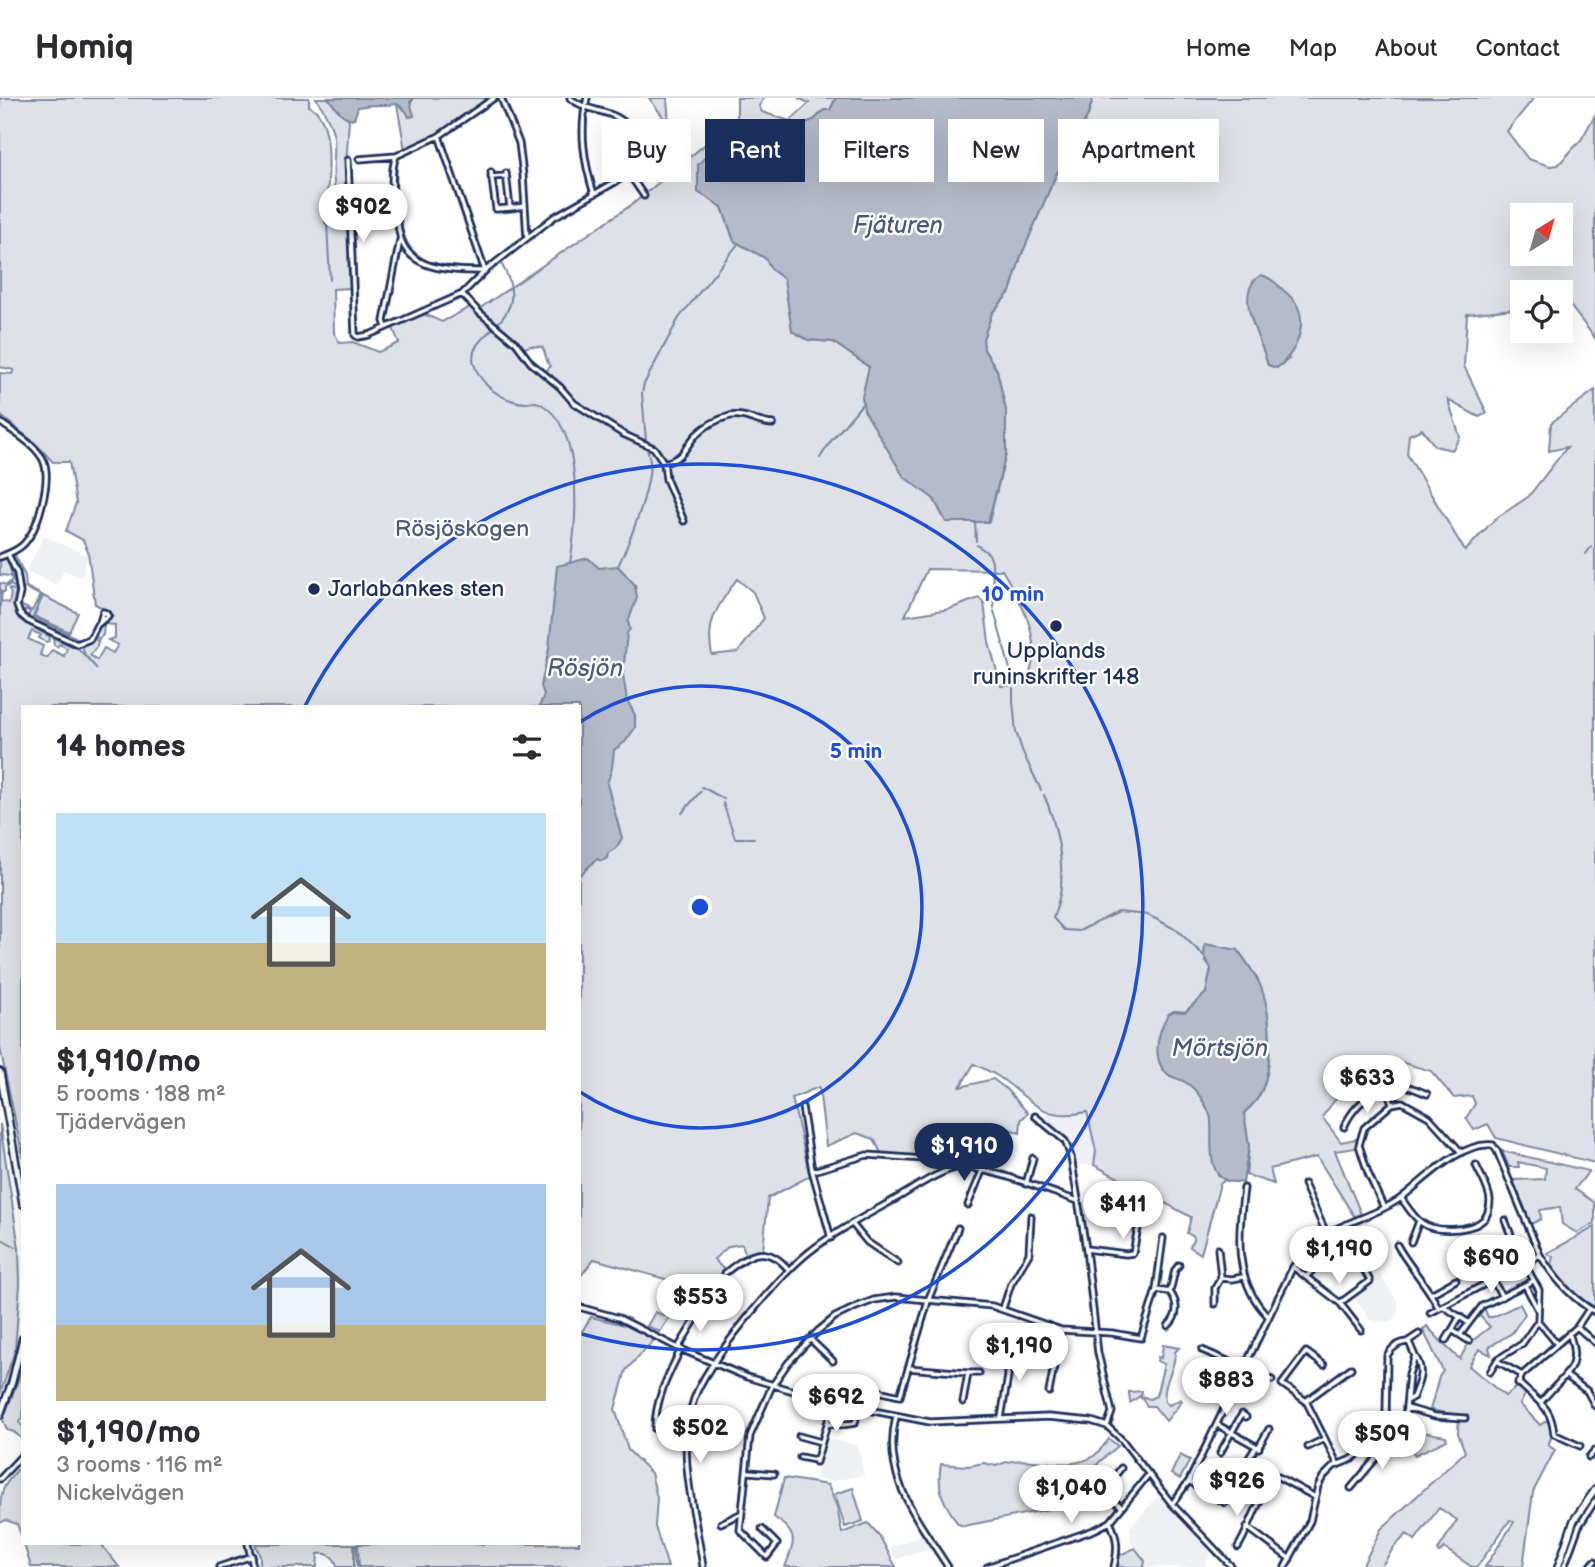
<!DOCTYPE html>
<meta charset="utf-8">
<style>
:root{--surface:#fff;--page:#f7f7f7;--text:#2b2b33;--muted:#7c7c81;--line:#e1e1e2;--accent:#1b2f5e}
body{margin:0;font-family:"Balsamiq Sans",sans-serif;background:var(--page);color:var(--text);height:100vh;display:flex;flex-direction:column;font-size:26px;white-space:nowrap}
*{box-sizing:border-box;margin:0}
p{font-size:23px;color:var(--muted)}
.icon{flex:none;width:38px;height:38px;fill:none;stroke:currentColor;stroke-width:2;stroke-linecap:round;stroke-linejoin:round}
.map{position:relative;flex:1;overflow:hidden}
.details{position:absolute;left:21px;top:607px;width:560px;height:840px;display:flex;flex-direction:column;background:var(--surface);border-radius:0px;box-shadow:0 7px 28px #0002}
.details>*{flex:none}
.guide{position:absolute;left:602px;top:21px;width:665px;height:63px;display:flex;gap:14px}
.needle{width:46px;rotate:37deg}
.controls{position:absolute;left:1510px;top:105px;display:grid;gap:14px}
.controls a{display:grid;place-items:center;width:63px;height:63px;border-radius:0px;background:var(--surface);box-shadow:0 7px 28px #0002;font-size:35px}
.price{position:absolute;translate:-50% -60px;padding:0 16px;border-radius:24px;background:#fff;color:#222;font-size:23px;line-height:46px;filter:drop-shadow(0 2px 4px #0008)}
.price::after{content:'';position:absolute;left:50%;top:42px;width:21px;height:16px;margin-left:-10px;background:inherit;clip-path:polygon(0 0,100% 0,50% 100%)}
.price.current{background:var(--accent);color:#fff}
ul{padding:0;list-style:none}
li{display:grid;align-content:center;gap:14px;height:371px;padding:0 35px}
li span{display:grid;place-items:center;height:217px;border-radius:0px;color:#555}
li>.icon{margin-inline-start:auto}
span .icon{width:126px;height:126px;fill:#fffc;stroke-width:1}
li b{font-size:30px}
h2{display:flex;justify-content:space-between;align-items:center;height:84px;padding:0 35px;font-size:30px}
.tag{padding:0 24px;border-radius:0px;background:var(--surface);box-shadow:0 7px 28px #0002;font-size:24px;line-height:63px}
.tag.current{background:var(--accent);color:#fff}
header{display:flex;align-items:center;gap:42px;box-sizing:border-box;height:98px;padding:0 35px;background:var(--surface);border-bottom:2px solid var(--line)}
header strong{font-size:33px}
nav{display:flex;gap:38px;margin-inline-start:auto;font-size:24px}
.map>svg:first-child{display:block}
.built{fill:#eff0f4}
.green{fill:#dee1e7;stroke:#7c88a2;stroke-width:2;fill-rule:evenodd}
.water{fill:#b5bbca;stroke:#77839f;stroke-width:2}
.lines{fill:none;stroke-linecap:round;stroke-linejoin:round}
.stream{stroke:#77839f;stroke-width:2}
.street-casing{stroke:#1b2f5e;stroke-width:9}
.secondary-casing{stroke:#1b2f5e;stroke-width:10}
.street{stroke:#fff;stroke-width:3.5}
.secondary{stroke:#fff;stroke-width:5}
.ring{fill:none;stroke:#1d4ed8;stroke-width:3.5}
.poi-dot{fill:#1b2f5e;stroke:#fff;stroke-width:2.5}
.labels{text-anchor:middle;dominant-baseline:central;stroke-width:5;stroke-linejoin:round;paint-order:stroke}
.park-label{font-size:23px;fill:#4c5c80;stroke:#fff}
.poi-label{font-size:23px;fill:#1b2f5e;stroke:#fff;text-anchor:start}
.water-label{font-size:24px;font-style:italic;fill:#49597e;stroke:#fff}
.centre{fill:#1d4ed8;stroke:#fff;stroke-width:3.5}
.ring-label{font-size:21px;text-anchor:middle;font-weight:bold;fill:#1d4ed8;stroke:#fff;stroke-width:5;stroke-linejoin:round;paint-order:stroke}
</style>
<header>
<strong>Homiq</strong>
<nav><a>Home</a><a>Map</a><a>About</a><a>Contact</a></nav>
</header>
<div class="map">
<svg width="1595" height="1469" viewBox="0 0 1595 1469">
<rect width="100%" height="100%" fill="#fff"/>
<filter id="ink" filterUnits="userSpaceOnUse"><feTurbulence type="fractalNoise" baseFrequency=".0143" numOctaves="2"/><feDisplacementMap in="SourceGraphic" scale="14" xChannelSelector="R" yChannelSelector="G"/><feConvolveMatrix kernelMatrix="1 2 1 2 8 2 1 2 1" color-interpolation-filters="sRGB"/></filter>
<g filter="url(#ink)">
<!-- built -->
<path class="built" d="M44 438 88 458 81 480 64 472 57 487 26 473Z
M1087 1014 1094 1040V1067H1075L1069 1042 1047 1025 1045 1015Z
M1380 1177 1399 1206 1397 1219 1389 1224 1371 1223 1353 1198Z
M826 1341 858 1347 864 1377 833 1383 815 1381Z
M1158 1398 1211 1455 1204 1469H1144L1145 1463 1131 1444 1130 1430Z
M925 1436 933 1449 896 1461 889 1450Z"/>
<!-- green -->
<path class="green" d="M0 0H309V8C339 20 326 100 325 125L334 122 342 106C328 87 336 63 334 40 332 26 324 12 316 0H328L341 15 349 21 346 70 351 190 333 191 334 235 340 245 353 244 378 254 399 245 393 230 424 216 442 224 472 208 476 213 634 105 737 20V0H764L759 8 762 14 787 22C776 29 760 27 748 27L698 94 722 109 734 143 782 165 808 242 833 244 869 269 863 297 934 401 946 424H989L1006 356V313L997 272 984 251 983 241 992 215 1010 194 1021 158 1055 78 1088 17 1093 0H1534L1507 33 1528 61 1550 68 1558 67 1581 42 1595 17V240L1568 205 1561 206V194H1522V210L1467 216 1464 268 1487 315 1479 319 1448 302 1460 339 1452 352 1435 348 1422 331 1409 337 1407 356 1465 453 1495 421 1528 399 1567 349 1549 353 1551 325 1595 292V1065L1496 1040 1488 1026 1474 1032 1466 1020 1475 1006 1472 998 1454 1000 1431 973 1387 960 1354 977 1322 1019 1341 1044 1356 1041V1050L1335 1053 1361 1116 1354 1118 1317 1059 1270 1071 1274 1086 1246 1077 1249 1048 1244 1015C1250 1010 1255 1005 1259 998 1274 970 1272 918 1261 890 1256 876 1246 864 1238 852L1206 864 1211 871 1206 895 1185 914 1174 913 1170 978C1175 980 1181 981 1186 984 1196 990 1209 1008 1211 1020 1214 1043 1206 1063 1225 1082L1220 1086 1201 1156 1190 1149 1194 1139 1187 1135 1191 1119 1094 1067 1096 1053 1087 1014C1040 1024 1032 1001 999 979 991 974 982 970 974 966L960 989 993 981 1006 991 1028 1015 1021 1022 1020 1035 990 1024 975 1068 930 1059 881 1055 874 1041 857 1035 826 1048 819 989 792 1000 810 1078 768 1100 763 1153 746 1157 742 1146 729 1148 714 1161 725 1173C722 1191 702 1193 686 1194L660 1234 647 1228 655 1214 665 1218 673 1195 669 1182 594 1161 579 1180V609H23V1060L0 950V485L7 487 10 484 9 488 5 489V494H2L1 503 9 505 11 496 9 491 16 492 13 507 19 521 50 539 49 543 46 544 39 540 41 537 32 533 28 541 43 548 40 557 47 560 52 552 64 558 67 550 59 546 57 549 54 547 53 540 79 551 97 571 85 557 82 548 93 540 98 543 97 548 90 557 97 562 104 550 113 555 118 547 108 542 115 540V527L104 526 103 537 99 541 94 537 101 525 113 518 111 514 95 506 88 454 83 442 66 433 76 405 69 364H53L35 345 0 317V275L12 276 14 272 0 269ZM1522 117H1561V156H1522ZM531 248 542 249C547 256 545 262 550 268L546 274 533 265 524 250ZM1265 253 1289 261 1276 270 1268 267ZM927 471 1002 472C1019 500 1041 537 1031 571 1030 577 1028 582 1023 585 1017 588 1007 587 1001 588L989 544 984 505 979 500 950 511 905 518ZM737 481 753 494 764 520 738 554 712 557C705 523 718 508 737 481Z
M414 0H490L438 36 405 52 397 6 406 13Z
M649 0H667L669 27Z
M798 0H836L830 12H824L814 22 797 28 791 22 809 5Z
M15 457 25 478 26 489 42 497 33 519 79 541H83L89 535 91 536C87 543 79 545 71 542L27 521 30 514 27 512 24 513 25 519 20 515 19 508 21 506 22 508 32 513 40 497 25 490 22 491 20 477 12 458Z
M7 461 16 490 10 487 12 481 10 478 0 477V462Z
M43 498 78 515 69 534 34 518Z
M0 1026 19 1150 20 1186 15 1253 0 1296Z
M1502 1053 1589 1073 1575 1091 1595 1105V1125L1577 1135 1562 1126 1560 1109 1540 1112 1541 1121 1531 1126 1513 1082 1545 1081 1546 1070 1518 1064 1519 1069H1509Z
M1595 1129V1209C1577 1199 1561 1184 1551 1166L1553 1159 1547 1155Z
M1520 1206 1525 1216 1512 1235 1489 1249 1491 1257 1479 1251 1469 1268 1505 1298 1517 1289 1526 1295 1520 1306 1540 1327 1551 1320 1552 1338 1548 1347 1555 1352 1533 1394 1523 1469H1485L1514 1424 1510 1422 1477 1469H1472L1444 1450 1439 1455 1438 1452 1457 1422 1439 1410 1415 1442 1407 1436 1394 1449 1381 1469H1362L1381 1431 1465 1354 1458 1335 1459 1317 1430 1312 1439 1279 1443 1273 1423 1232 1427 1228C1438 1240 1447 1251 1460 1261L1470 1242 1472 1243 1490 1229 1478 1216 1484 1209 1488 1219H1493Z
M591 1219 629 1228 655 1241 626 1272 615 1311 628 1352 651 1375 657 1400 655 1429 668 1469H359L358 1446H579V1238Z
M1163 1247 1179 1250 1175 1254C1176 1271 1162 1284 1165 1304L1169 1307 1181 1301 1182 1303 1166 1323 1154 1308H1147L1140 1298 1130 1305 1129 1294 1142 1293 1141 1298 1150 1301 1156 1298 1164 1266 1157 1263 1158 1259 1161 1260Z
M23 1269V1320L19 1324 23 1329V1342L14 1334 7 1332 3 1322Z
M1417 1333 1446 1338 1447 1342 1415 1357 1408 1346 1417 1343Z
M1109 1341 1118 1348 1098 1365 1087 1392 1076 1397 1068 1385 1057 1390 1055 1410 964 1428 958 1426C944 1405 936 1393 941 1366L968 1368 984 1365 996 1368C1026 1352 1063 1377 1094 1358 1099 1354 1105 1346 1109 1341Z
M1180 1357 1190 1362 1180 1381 1171 1376Z
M23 1366V1442L17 1426 6 1422 0 1425C0 1394 0 1389 23 1366Z
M784 1380 828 1387 837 1409 842 1435 868 1425 879 1437 896 1469H785C795 1443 799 1437 774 1419Z
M853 1390 863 1423 845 1429 835 1396Z
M24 1446H101L119 1469H31Z
M255 1446H354V1469H337C336 1459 327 1454 318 1456L317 1469H260V1458Z
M1135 1450 1145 1463 1144 1469H1117L1120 1457Z"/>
<!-- water -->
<path class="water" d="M328 0H414L410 4 414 18 409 19 406 13 397 6C383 8 372 6 358 9L354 21C342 21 335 8 328 0Z
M836 0H1093L1088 17 1055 79 1021 158 1010 194 992 215 983 241 984 252 997 272 1006 313V356L988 424H946L934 401 904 379 864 312 862 299 869 269 833 244 808 242 792 233 784 181 772 172 765 160 734 143 722 109 698 94V67C712 52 727 32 747 27 760 23 775 30 787 22L797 28 814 22 824 12H830Z
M1261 177C1269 179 1274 183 1280 189 1285 194 1292 199 1296 205 1309 228 1295 256 1277 270L1268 267C1262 243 1231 195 1261 177Z
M588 460 599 470 618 468 635 487 637 500 628 524 630 531 627 535 623 577 627 602 635 617V630L625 644 614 652 612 670 607 686 622 740 616 750 608 755 607 760 602 763 597 761 579 778V609H539L544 597 541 588 549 550 557 468Z
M1205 846 1238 852C1246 864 1256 876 1261 889 1272 918 1274 971 1259 998 1255 1005 1249 1010 1244 1015L1249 1048 1243 1085C1237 1083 1232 1085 1227 1083 1203 1073 1215 1034 1210 1017 1206 1006 1197 992 1188 986 1179 979 1166 980 1161 968 1153 952 1160 931 1168 916L1174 913 1185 914 1206 895 1211 871 1204 858Z"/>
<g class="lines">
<!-- stream -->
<path class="stream" d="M396 95 397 61
M397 99 401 126
M327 126 330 182
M402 131C406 147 413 155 427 163
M432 164 453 170 480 169
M501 165C538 227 464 231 474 266 481 288 502 303 525 305 532 305 535 302 541 306 584 330 577 424 570 465
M646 343 642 295 644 286 679 220 738 146
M820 360 831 343 863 305
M975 424 976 443
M977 447 989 456 992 464 994 510
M1586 456 1591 449
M618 468C630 443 650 393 650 364 650 359 647 354 647 349
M994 513 1013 582V604L1016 634 1023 655 1041 692
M702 689 724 701
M1044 697C1056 724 1063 759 1061 788 1061 798 1056 810 1053 820L1064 832 1079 833 1118 814 1148 817 1177 832 1204 858
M723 705 735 740H745
M682 715 701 693
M747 740H754
M0 1140 16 1149
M356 1446 357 1469"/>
<!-- street casing -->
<g class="street-casing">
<path id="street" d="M501 0 519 45 523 77 527 140
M587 0C579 33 584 64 594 96
M439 38 485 173
M396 58C390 75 392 95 396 112 398 122 398 134 402 144 414 174 458 173 484 173
M359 61 396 58 439 38 494 0
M348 62 355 237 358 239 369 237 462 196 485 173 554 119 629 76 650 53C640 41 628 23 612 17 597 11 583 11 570 0
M491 74 496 111 510 110
M506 75 510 110 525 108
M629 76 644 98
M491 79 506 78
M462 196 479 214 516 245 531 265 560 289 574 305 623 336 654 350 664 365 666 381 684 423
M386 229 384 223 400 142
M0 324C14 335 37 347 44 364 51 382 39 427 27 442 21 451 10 455 0 459
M664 365C686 359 683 351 696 337 705 328 718 321 730 318 746 315 758 326 773 326
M8 456 17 475 20 495 17 508 20 516 28 523 77 546 90 541 97 527 108 518 106 515 103 514 100 524
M1389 996C1401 982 1412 990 1427 996
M802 1009 812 1072 831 1140
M1035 1018 1065 1043 1071 1059 1086 1151 1098 1255 1112 1314 1107 1328
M1344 1029C1351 1013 1364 1000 1379 993L1389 996 1392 1006
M813 1073 867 1057 924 1061
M1026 1086 1033 1060
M1304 1086 1327 1137
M1244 1090C1238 1135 1233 1183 1268 1218
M1401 1100C1407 1108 1413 1119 1422 1125 1435 1135 1471 1133 1483 1122 1488 1118 1490 1108 1490 1102 1489 1090 1480 1077 1476 1067
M968 1107 982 1073
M1384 1110 1368 1075 1359 1047 1364 1030 1392 1006 1402 1004 1429 1019 1461 1054
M853 1127 867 1144 898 1165
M1411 1144 1419 1123
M1397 1147C1409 1169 1427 1186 1438 1209
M1086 1151 1126 1156 1133 1155 1141 1115V1104
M1218 1151 1221 1180
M1484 1165 1516 1150
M1293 1169 1340 1205 1361 1232
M1483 1172V1147
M725 1175C749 1156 766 1144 789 1172
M1307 1178 1324 1159 1331 1156
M1493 1182 1502 1199
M1526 1189 1538 1212
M1156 1192 1170 1194 1175 1172 1179 1167
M1431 1196 1456 1182
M1340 1205 1370 1183 1353 1151
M1215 1206V1190L1221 1180 1232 1181 1243 1179
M1443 1208 1469 1225 1460 1237
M579 1209 619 1220 678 1250 747 1279 833 1305 930 1324 1048 1319 1091 1323 1107 1328 1122 1342 1172 1406 1232 1469
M1003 1210 1011 1186 1029 1156 1031 1118
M1430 1215 1540 1157
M1460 1218 1452 1232 1469 1243
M1538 1223 1557 1246
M1469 1225 1482 1208 1533 1183
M1168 1228C1179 1218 1178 1205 1170 1194
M1577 1229 1595 1245
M810 1241 833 1263
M1446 1242 1452 1232
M1407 1244 1419 1236
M678 1250 700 1214
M1202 1252 1272 1282
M1497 1263 1522 1277
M1324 1267 1306 1254 1282 1286 1306 1303 1338 1367
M908 1270 968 1275 963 1304
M1490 1274 1498 1261 1522 1246 1538 1223 1539 1192 1516 1150 1505 1122
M968 1275H979
M1565 1277 1587 1293 1595 1308
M1518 1284C1537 1304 1551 1306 1554 1336L1580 1348
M1518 1286 1522 1277 1577 1229 1589 1211
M851 1287 900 1298 929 1200 958 1130
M1049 1294 1061 1232
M1408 1302 1413 1299C1419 1284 1425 1272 1415 1258
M1306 1303 1351 1270
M1542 1303C1563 1276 1583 1273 1569 1235
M1407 1310 1435 1318 1465 1320
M896 1319C881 1378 918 1422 948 1469
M1001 1320 1008 1278V1251
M827 1325 842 1327 855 1325 856 1321
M1218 1327 1259 1350
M655 1331C655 1302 668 1277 681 1251
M799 1338 821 1344
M1308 1349 1324 1341
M1258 1350 1269 1331
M1220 1355 1242 1316 1246 1319
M800 1359 815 1362
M1589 1359 1595 1352
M816 1364 833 1306
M1243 1369 1256 1349
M1121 1370 1103 1394 1122 1409
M748 1374 774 1376
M1271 1375 1315 1399
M0 1381 23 1356
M1189 1383 1225 1405
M1351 1390 1378 1358 1377 1345
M1172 1406 1189 1383 1293 1169C1301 1159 1309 1149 1319 1141 1344 1123 1377 1118 1401 1100 1425 1082 1461 1043 1493 1047L1497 1053 1540 1157C1554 1180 1571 1200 1595 1214
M1110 1424C1118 1440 1118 1452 1114 1469
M721 1425 740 1416
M1247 1429 1290 1461
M762 1431 777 1446 767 1459 740 1432 750 1338 772 1288 788 1265 818 1233 835 1219 856 1209 874 1202 896 1199 992 1208 1061 1232 1112 1235 1141 1240 1156 1192 1163 1140
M248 1446 253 1469
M1238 1449C1247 1435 1251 1420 1259 1405
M219 1469 252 1458
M703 1469C696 1416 675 1354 694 1301 707 1264 777 1180 808 1155 834 1134 869 1116 899 1099 916 1089 936 1075 955 1070 976 1064 1054 1095 1078 1103
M987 1469 1094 1432 1110 1424 1149 1376
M1285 1469 1310 1423 1318 1388 1323 1379 1334 1368 1352 1361 1381 1338 1386 1318 1387 1258C1391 1250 1399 1244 1409 1244L1415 1258 1409 1276 1405 1321
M1564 1469 1579 1428 1595 1403
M1590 1469 1595 1463"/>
</g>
<!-- secondary casing -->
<g class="secondary-casing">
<path id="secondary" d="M0 974 23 1106
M0 1317 12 1284 23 1240
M1558 1469 1574 1422 1595 1392"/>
</g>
<!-- street -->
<use href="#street" class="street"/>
<!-- secondary -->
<use href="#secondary" class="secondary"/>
</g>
</g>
<!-- distance rings -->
<g class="ring">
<path d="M580 624A221 221 0 1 1 580 994"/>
<path d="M305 608A443 443 0 1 1 582 1236"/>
</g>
<!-- markers -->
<g class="poi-dot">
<circle cx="314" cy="491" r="7"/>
<circle cx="1056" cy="528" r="7"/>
</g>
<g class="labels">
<!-- park labels -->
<g class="park-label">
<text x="462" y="431">Rösjöskogen</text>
</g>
<!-- poi labels -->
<g class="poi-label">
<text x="328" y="491">Jarlabankes sten</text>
<text x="1056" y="553" text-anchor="middle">Upplands<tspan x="1056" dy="26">runinskrifter 148</tspan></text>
</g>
<!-- water labels -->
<g class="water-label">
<text x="898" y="127">Fjäturen</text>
<text x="585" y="570">Rösjön</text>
<text x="1220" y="950">Mörtsjön</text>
</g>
</g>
<circle cx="700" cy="809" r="10" class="centre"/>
<g class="ring-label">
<text x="1013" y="503">10 min</text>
<text x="856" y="660">5 min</text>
</g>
</svg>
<div class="controls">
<a><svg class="needle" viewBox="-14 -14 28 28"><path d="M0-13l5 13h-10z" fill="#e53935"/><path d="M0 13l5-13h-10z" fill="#7c7c81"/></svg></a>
<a><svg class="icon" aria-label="locate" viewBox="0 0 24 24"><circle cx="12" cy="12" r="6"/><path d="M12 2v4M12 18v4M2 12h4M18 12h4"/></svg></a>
</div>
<b class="price" style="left:363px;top:146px">$902</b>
<b class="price" style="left:1367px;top:1017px">$633</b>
<b class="price current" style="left:964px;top:1085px">$1,910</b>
<b class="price" style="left:1123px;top:1143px">$411</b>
<b class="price" style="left:1339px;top:1188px">$1,190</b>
<b class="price" style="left:1491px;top:1197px">$690</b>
<b class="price" style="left:700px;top:1236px">$553</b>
<b class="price" style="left:1019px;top:1285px">$1,190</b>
<b class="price" style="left:1226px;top:1319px">$883</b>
<b class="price" style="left:836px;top:1336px">$692</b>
<b class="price" style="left:700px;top:1367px">$502</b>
<b class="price" style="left:1382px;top:1373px">$509</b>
<b class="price" style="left:1237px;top:1420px">$926</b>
<b class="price" style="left:1071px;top:1427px">$1,040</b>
<div class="guide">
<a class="tag">Buy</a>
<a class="tag current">Rent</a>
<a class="tag">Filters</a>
<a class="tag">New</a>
<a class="tag">Apartment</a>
</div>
<section class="details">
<h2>14 homes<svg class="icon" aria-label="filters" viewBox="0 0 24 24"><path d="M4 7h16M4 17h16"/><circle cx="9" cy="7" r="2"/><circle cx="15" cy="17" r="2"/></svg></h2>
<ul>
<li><span style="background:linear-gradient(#bfe0f5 60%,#c2b280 0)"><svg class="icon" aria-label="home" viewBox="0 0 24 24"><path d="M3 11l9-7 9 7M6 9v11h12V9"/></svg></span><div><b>$1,910/mo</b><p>5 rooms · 188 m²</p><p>Tjädervägen</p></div></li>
<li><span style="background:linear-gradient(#a9c7e8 65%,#c2b280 0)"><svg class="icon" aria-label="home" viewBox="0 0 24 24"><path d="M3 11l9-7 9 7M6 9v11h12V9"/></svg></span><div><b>$1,190/mo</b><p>3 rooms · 116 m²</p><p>Nickelvägen</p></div></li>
</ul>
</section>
</div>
